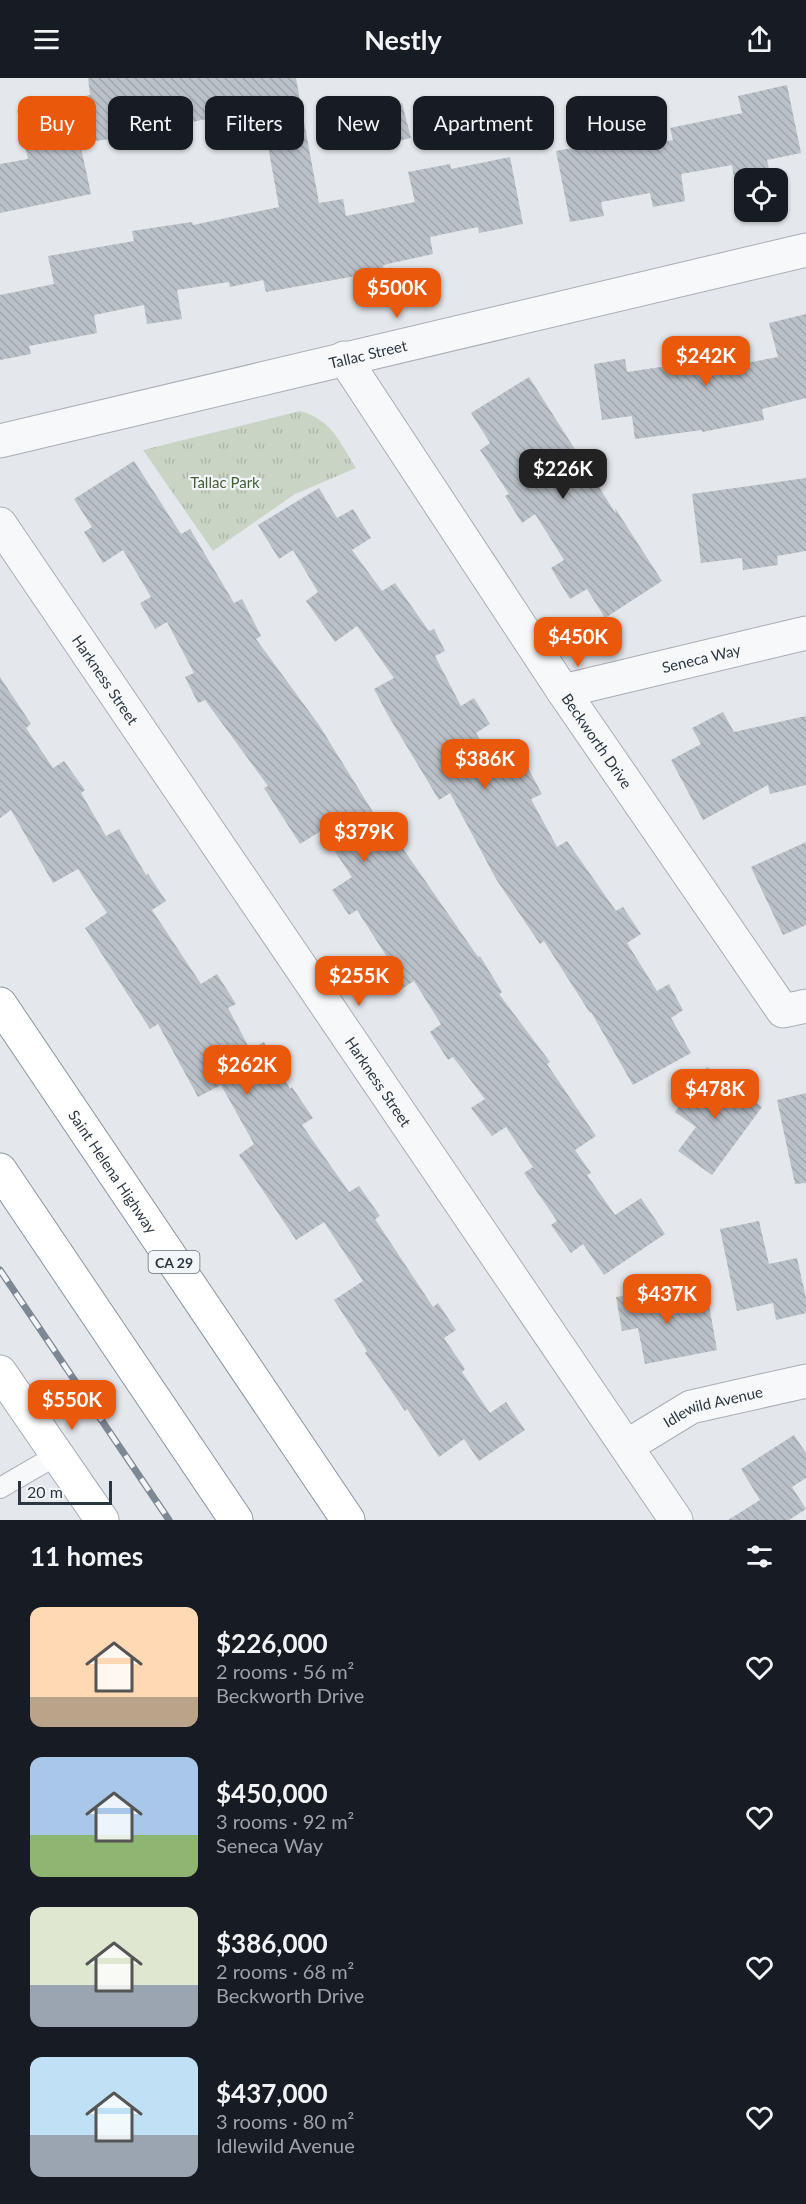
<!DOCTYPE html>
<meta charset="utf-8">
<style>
:root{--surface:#171b24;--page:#242831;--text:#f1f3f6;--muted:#9ea1a6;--accent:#ea580c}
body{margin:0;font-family:Lato,sans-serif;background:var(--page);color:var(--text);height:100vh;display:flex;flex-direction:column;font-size:22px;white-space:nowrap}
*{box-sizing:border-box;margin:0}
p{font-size:20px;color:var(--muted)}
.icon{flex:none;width:33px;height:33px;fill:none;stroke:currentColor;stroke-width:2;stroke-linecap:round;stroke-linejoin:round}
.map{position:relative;height:1442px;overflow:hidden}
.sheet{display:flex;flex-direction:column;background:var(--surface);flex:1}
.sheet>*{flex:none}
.banner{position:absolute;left:18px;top:18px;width:771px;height:54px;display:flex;gap:12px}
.controls{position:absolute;left:734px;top:90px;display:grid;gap:12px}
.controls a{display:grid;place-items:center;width:54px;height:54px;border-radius:12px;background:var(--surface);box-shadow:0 2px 4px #0004;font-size:30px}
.scale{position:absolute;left:18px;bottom:15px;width:94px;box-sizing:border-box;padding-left:6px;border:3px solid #2c3643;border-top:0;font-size:16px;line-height:21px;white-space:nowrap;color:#2c3643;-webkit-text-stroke:4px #f3f6f8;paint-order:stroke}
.price{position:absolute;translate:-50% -51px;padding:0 14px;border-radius:12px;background:var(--accent);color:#fff;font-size:20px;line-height:39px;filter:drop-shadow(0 2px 3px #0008)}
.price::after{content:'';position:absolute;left:50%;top:36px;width:18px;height:14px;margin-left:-9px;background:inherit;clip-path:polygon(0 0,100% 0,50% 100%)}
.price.active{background:#222;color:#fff}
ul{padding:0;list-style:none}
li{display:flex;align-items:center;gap:18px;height:150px;padding:0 30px}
li span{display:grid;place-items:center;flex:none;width:168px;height:120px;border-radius:12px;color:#555}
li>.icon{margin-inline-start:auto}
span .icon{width:72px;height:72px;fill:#fffc;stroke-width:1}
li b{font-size:26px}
h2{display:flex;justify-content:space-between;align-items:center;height:72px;padding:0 30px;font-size:26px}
.chip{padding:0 21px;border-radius:12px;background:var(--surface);box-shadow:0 2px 4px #0004;font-size:21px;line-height:54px}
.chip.active{background:var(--accent);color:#fff}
header{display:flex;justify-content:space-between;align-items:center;height:78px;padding:0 30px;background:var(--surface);font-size:27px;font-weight:700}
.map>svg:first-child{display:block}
.park{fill:url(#park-tufts)}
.building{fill:url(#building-back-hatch)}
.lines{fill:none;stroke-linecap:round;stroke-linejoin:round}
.lane-casing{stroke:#a9aeb5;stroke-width:22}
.street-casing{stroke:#a9aeb5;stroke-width:35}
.secondary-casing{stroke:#a9aeb5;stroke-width:35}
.highway-casing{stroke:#8b96a1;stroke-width:35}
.lane{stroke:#f6f8f9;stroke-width:20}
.street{stroke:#f6f8f9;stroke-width:33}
.secondary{stroke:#fff;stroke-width:33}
.highway{stroke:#fff;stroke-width:33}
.rail-casing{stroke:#7e8894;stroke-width:7}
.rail{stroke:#f3f6f8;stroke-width:4.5;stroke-dasharray:14;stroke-linecap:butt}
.labels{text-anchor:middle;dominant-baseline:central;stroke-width:4.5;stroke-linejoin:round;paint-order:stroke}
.shield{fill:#f3f6f8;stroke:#687079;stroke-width:1.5}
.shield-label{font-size:14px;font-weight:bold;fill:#2c3643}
.street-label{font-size:15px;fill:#2c3643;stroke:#f3f6f8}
.park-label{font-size:15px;fill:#445e3a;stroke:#f3f6f8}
</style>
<header><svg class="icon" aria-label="menu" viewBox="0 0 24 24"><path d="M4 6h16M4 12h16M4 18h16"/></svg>Nestly<svg class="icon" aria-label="share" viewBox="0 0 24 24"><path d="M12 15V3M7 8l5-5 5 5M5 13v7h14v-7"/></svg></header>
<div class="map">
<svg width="806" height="1442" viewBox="0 0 806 1442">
<defs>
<pattern id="park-tufts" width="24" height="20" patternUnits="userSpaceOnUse" patternTransform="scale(1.5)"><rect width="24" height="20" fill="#cad4c5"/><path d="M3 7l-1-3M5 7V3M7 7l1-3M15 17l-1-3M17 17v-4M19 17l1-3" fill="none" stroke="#aeb7aa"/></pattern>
<pattern id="building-back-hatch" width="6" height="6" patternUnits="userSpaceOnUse" patternTransform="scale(1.5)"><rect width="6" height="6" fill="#bbc1c8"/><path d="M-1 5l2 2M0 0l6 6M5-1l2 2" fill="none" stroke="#a1a6ad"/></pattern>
</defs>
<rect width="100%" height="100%" fill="#e4e7eb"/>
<!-- park -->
<path class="park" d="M300 333C332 342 339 363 356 390L295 416 213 473 143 372Z"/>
<!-- building -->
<path class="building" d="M88 0H296L319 125 343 121 346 138 415 124 408 94 450 86 451 91 510 79 523 146 479 155 478 149 430 159 433 176 383 187 384 193 266 214 263 202 230 209 229 204 177 212 182 241 147 246 144 227 94 237 97 255 29 268 31 276 0 282V217L54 206 48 178 134 163 132 153 192 144 193 147 279 129 261 29 170 49V53L80 65 91 116 0 135V86L28 81 17 32 90 17Z
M787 7 801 75 767 82 771 100H734L732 87 681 96 685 123 653 129 650 115 601 124 604 138 570 144 556 73 577 69 575 59 619 51 623 71 673 62 670 50 742 35 738 18Z
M402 25 411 60 377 68 369 33Z
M806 236V320L762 331 764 342 702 354V352L635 361 632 338 602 342 594 286 625 281 627 294 688 285 685 270 720 263 725 289 778 279 769 245Z
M529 299 616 436 615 430 662 503 605 540 587 511 570 521 551 490 564 482 535 436 522 445 505 418 509 416 480 372 490 365 471 335Z
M134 383 181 456 190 451 234 525 242 521 261 558 256 561 319 647 376 739 379 736 478 879 480 878 502 914 499 916 550 984 547 986 596 1058 575 1072 591 1095 587 1097 615 1137 641 1120 665 1156 604 1197 583 1166 571 1175 551 1147 557 1143 524 1095 533 1089 506 1049 492 1058 471 1030 485 1021 453 979 448 982 430 954 441 946 414 903 395 915 376 887 387 879 357 832 349 837 332 812 352 799 321 753 300 766 264 710 268 708 205 622 198 625 185 599 194 595 167 544 155 551 140 525 151 519 123 472 103 485 84 454 92 449 74 421Z
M806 400V473L777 478 778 487 743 492 742 480 701 485 692 416Z
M319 410 337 440 353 431 371 460 352 472 382 513 395 505 429 553 434 551 445 573 435 578 461 628 474 620 490 646 476 655 504 700 527 688 542 716 531 721 557 769 567 763 616 833 623 829 641 856 627 865 657 913 669 906 683 932 671 940 691 975 633 1007 591 934 590 935 544 863 540 866 496 801 450 715 439 722 389 639 374 611 394 600 357 548 335 564 306 523 318 514 293 472 279 481 258 447Z
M0 599 31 646 26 650 53 690 64 683 85 712 81 715 106 758 119 751 146 797 148 796 166 823 152 832 201 906 217 896 236 926 228 930 250 971 264 964 290 1011 292 1009 313 1040 302 1047 349 1114 359 1108 380 1138 375 1141 433 1229 438 1225 456 1252 444 1260 465 1291 462 1294 490 1335 506 1324 525 1352 479 1383 464 1361 439 1379 407 1331 405 1333 365 1275 367 1273 334 1222 363 1203 324 1144 296 1162 239 1077 254 1066 221 1007 198 1019 158 946 150 951 85 850 107 835 78 791 53 805 11 732 0 740Z
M723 634 734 654 806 638V707L770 716 768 707 703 742 671 682 701 666 692 650Z
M806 764V847L783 857 751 789Z
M707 989 762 1029 712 1097 678 1073 696 1049 675 1034Z
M806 1015V1105L795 1106 777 1022Z
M759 1143 769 1186 797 1180 806 1220V1235L776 1242 773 1225 737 1233 720 1151Z
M672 1209 677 1233 709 1227 717 1272 645 1286 638 1250 622 1253 616 1219Z
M794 1357 806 1375V1400L792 1409 806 1431 789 1442H728L760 1422 741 1391Z"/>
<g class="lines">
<!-- lane casing -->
<g class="lane-casing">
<path id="lane" d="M0 1410 57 1377"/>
</g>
<!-- street casing -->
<g class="street-casing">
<g id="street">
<path id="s1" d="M344 280 563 613 783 933 806 928"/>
<path id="s2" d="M0 363 806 172"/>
<path id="s3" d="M0 446 676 1442"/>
<path id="s4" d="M563 613 806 555"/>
<path id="s5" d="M627 1368 691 1329 806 1303"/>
</g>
</g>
<!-- secondary casing -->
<g class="secondary-casing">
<path id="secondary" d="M0 1294 102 1442"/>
</g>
<!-- highway casing -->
<g class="highway-casing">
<g id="highway">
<path id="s6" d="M0 926 348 1442"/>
<path d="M0 1092 236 1442"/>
</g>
</g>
<!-- lane -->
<use href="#lane" class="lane"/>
<!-- street -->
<use href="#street" class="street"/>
<!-- secondary -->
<use href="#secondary" class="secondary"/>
<!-- highway -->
<use href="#highway" class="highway"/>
<!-- rail casing -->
<g class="rail-casing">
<path id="rail" d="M0 1192 169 1442"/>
</g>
<!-- rail -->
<use href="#rail" class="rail"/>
</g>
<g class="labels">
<!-- shield labels -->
<rect class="shield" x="148.5" y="1173" width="51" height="22" rx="4.5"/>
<g class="shield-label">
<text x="174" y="1184">CA 29</text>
</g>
<!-- street labels -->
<g class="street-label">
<text stroke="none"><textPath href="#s2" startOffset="378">Tallac Street</textPath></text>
<text stroke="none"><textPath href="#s4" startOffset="142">Seneca Way</textPath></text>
<text stroke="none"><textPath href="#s3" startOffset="188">Harkness Street</textPath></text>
<text stroke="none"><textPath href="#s1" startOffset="459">Beckworth Drive</textPath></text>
<text stroke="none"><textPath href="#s3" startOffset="674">Harkness Street</textPath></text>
<text stroke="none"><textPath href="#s6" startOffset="202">Saint Helena Highway</textPath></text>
<text stroke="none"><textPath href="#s5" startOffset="96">Idlewild Avenue</textPath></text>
</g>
<!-- park labels -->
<g class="park-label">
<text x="225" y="404">Tallac Park</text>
</g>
</g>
</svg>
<div class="controls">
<a><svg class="icon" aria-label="locate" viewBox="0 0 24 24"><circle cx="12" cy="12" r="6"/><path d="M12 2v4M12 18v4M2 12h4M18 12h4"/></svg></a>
</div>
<div class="scale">20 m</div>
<b class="price" style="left:397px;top:241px">$500K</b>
<b class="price" style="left:706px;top:309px">$242K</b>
<b class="price active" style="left:563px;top:422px">$226K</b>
<b class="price" style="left:578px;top:590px">$450K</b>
<b class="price" style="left:485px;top:712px">$386K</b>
<b class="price" style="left:364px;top:785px">$379K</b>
<b class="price" style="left:359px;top:929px">$255K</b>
<b class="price" style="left:247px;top:1018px">$262K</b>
<b class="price" style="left:715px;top:1042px">$478K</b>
<b class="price" style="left:667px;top:1247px">$437K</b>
<b class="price" style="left:72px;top:1353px">$550K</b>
<div class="banner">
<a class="chip active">Buy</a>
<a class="chip">Rent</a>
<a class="chip">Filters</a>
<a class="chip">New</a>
<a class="chip">Apartment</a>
<a class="chip">House</a>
</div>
</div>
<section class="sheet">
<h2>11 homes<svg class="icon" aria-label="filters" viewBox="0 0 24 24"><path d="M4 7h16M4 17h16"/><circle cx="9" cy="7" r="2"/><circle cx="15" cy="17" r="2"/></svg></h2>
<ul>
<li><span style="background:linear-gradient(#ffd9b3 75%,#b9a48a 0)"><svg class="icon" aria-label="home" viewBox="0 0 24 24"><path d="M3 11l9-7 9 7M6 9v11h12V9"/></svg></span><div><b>$226,000</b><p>2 rooms · 56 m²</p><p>Beckworth Drive</p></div><svg class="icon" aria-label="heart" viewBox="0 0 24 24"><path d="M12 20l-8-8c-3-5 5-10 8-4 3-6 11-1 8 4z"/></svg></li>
<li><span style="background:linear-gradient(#a9c7e8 65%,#8fb573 0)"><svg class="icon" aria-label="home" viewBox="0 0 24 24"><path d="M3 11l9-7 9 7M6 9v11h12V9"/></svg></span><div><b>$450,000</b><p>3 rooms · 92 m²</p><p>Seneca Way</p></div><svg class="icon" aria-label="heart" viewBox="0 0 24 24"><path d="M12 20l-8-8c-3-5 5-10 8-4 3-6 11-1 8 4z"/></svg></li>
<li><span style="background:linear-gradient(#dfe7d0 65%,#9aa5b1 0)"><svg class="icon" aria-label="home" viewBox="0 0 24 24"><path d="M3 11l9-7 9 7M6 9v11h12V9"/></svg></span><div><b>$386,000</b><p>2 rooms · 68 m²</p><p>Beckworth Drive</p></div><svg class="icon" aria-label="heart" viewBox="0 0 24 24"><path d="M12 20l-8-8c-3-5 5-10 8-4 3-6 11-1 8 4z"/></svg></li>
<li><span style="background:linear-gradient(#bfe0f5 65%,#9aa5b1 0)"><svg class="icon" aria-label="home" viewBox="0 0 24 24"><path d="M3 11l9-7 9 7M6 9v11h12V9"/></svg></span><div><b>$437,000</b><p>3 rooms · 80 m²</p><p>Idlewild Avenue</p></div><svg class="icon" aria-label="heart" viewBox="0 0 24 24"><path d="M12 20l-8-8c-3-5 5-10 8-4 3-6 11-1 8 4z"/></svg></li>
</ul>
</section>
